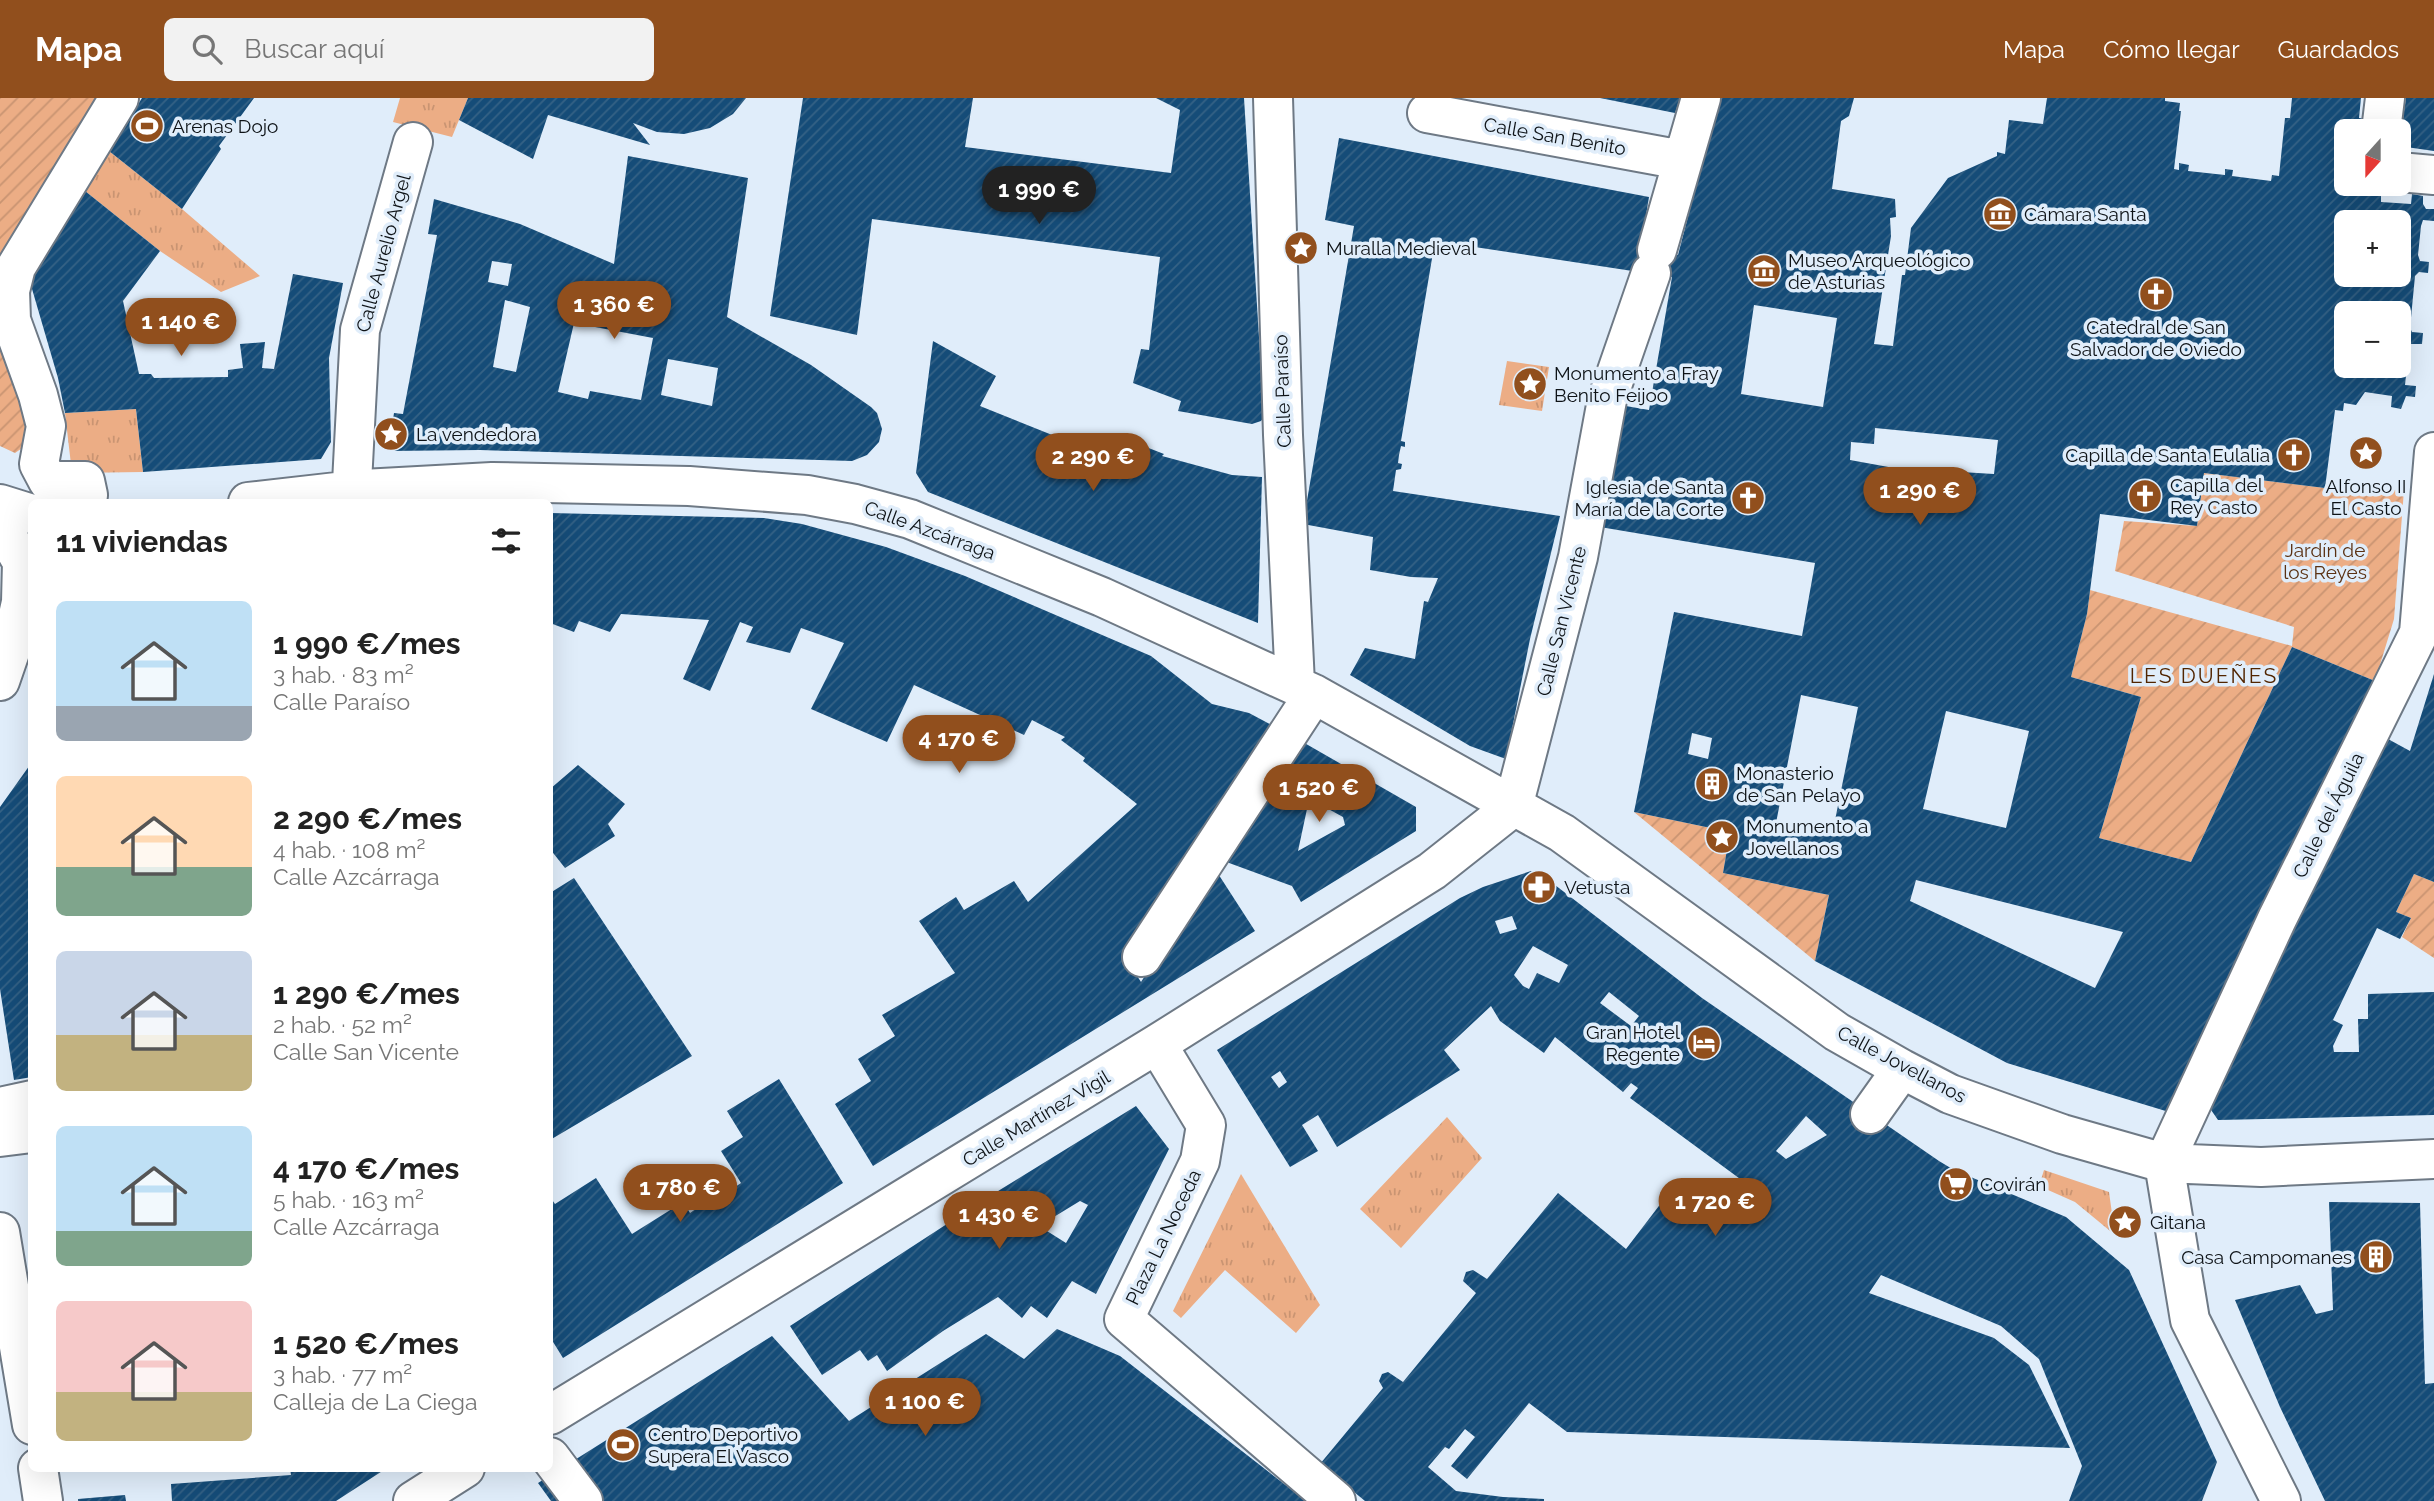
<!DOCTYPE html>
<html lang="es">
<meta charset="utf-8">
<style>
:root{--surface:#fff;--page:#f2f2f2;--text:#222;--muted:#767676;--accent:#914f1d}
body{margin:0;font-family:Raleway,sans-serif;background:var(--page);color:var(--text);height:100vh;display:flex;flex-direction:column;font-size:26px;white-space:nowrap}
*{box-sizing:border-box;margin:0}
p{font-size:23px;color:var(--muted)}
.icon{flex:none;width:38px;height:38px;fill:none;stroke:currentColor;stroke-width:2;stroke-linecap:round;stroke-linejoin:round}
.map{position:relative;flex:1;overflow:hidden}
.panel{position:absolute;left:28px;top:401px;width:525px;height:973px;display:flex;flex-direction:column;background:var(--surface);border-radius:10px;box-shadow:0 7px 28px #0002}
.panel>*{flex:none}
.needle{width:46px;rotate:201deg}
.controls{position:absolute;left:2334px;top:21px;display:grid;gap:14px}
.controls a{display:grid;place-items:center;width:77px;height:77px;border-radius:10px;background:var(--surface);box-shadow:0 7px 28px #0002;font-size:35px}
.price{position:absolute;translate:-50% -60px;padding:0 16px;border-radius:24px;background:var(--accent);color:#fff;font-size:23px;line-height:46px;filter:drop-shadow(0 2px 4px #0008)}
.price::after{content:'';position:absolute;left:50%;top:42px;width:21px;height:16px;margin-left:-10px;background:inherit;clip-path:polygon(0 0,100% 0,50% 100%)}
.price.current{background:#222;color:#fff}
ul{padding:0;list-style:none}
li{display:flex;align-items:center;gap:21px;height:175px;padding:0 28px}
li span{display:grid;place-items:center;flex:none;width:196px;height:140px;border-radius:10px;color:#555}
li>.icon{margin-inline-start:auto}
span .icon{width:84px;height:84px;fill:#fffc;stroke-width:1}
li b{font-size:30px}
h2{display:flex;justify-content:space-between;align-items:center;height:84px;padding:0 28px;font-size:30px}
header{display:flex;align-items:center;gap:42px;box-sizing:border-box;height:98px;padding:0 35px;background:var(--accent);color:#fff}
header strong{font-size:33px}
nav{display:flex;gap:38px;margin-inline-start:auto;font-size:24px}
.search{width:490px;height:63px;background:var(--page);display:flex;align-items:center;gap:18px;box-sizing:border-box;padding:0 24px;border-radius:10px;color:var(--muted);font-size:26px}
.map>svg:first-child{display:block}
.grass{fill:url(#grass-tufts)}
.garden{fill:url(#garden-furrows)}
.building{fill:url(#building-hatch);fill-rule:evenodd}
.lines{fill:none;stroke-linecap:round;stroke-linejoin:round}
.minor-casing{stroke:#6e7985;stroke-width:42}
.highway-casing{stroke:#6e7985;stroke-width:42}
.minor{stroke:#fff;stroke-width:38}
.highway{stroke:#fff;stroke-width:38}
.labels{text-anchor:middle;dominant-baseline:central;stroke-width:7;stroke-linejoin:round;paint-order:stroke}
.poi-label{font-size:19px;fill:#0e1317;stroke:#e0edfa;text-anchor:start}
.street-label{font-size:19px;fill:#0e1317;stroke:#e0edfa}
.park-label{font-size:19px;fill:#5a3112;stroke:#e0edfa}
.neighbourhood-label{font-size:21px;letter-spacing:2px;fill:#512500;stroke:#e0edfa}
</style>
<header>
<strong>Mapa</strong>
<div class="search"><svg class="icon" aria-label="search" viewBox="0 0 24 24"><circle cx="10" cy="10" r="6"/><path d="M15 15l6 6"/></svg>Buscar aquí</div>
<nav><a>Mapa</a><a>Cómo llegar</a><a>Guardados</a></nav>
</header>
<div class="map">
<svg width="2434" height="1403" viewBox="0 0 2434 1403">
<defs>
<pattern id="grass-tufts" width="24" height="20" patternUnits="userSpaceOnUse" patternTransform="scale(1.75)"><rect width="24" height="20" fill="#ecad85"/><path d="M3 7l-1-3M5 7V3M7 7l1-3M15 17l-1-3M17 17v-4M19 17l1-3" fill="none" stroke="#c99472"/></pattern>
<pattern id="garden-furrows" width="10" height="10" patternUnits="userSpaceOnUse" patternTransform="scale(1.75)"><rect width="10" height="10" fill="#ecad85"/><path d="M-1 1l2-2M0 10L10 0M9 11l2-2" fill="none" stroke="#c99472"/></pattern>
<pattern id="building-hatch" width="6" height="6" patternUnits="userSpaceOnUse" patternTransform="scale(1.75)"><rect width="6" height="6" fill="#154c78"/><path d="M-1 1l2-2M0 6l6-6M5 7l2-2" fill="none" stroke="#356285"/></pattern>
</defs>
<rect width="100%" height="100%" fill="#e0edfa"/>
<!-- grass -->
<path class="grass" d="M400 0H468L452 39 393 24Z
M109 53 182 111 260 178 221 194 160 153 85 93Z
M1507 263 1549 269 1542 313 1499 307Z
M136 311 143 374 72 375 65 315Z
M1447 1019 1482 1060 1401 1150 1360 1111Z
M2044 1072 2109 1094 2115 1137 2075 1104 2039 1088Z
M1241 1076 1320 1207 1296 1235 1225 1172 1181 1220 1173 1213Z"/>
<!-- garden -->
<path class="garden" d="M0 0H97L0 172Z
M0 231 33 327 28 346 15 355 0 348Z
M2204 375 2325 390 2404 392 2394 521 2375 583 2292 549 2191 764 2099 740 2141 599 2071 579 2087 516 2090 492 2292 548 2294 529 2115 473 2124 423 2197 428Z
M1634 714 1730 734 1723 775 1829 797 1815 863Z
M2414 776 2434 784V860L2402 839 2411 820 2396 814Z"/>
<!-- building -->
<path class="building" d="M142 0H254L219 48 221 51 182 111 109 53Z
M468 0H746L733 16 710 30 684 36 657 34 633 25 650 47 548 17 533 61 459 22Z
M803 0H973L965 49 1171 75 1180 12 1156 0H1244L1264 319 1261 323 1252 326 1178 313 1181 303 1133 285 1141 251 1149 252 1160 159 872 121 857 237 770 218Z
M1600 0H1680L1675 15Z
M1719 0H1854L1849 18 1841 23 1832 91 1895 101 1896 119 1890 120 1891 138 1874 246 1893 248 1902 177H1905L1911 130 1948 80 1997 58V54L2005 56 2009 22 2043 26 2047 0H2165V3L2180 5 2179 13H2181L2174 71 2179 72V65L2189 67 2188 73 2225 77V71L2233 72 2232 78 2271 83 2272 77 2279 78 2285 20H2290L2292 0H2361L2359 20 2366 21 2365 33H2347V86H2367V89H2377L2381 96V104L2411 106 2412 96 2423 98V106L2426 111H2434V123L2423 122 2421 128 2418 157 2420 163 2429 164 2428 175 2419 174 2415 178 2410 230 2412 234 2423 235 2422 246H2410L2409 250 2405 287 2416 288 2415 299 2406 298 2401 311 2391 309 2392 298 2365 294 2356 307 2344 305 2343 313 2335 312 2325 390 2204 375 2197 428 2100 416 2087 516 2071 579 2141 599 2099 740 2191 764 2292 549 2375 583 2169 1014 2007 965 1815 863 1829 797 1723 775 1730 734 1634 714 1674 514 1802 538 1815 465 1600 429 1620 307 1649 312 1672 179 1435 143 1401 343 1405 344V349L1401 348 1399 357 1398 365 1402 366 1401 371 1396 372 1393 393 1560 418 1530 541 1506 661 1470 648 1350 577 1365 550 1415 561 1424 503 1428 504 1438 480 1411 479 1370 472 1373 439 1303 426 1354 128 1325 122 1339 40 1649 99 1641 148 1678 157ZM2347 124H2399V177H2347ZM1754 207 1837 220 1823 309 1741 296ZM2347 215H2399V268H2347ZM1875 330 1998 342 1994 376 1894 370 1850 362 1851 344 1874 346ZM1801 597 1858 609 1832 737 1776 725ZM1946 613 2029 633 2006 730 1923 711ZM1692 635 1712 640 1708 661 1688 656ZM1916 782 2123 834 2095 890 1910 803Z
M2406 0H2434V53L2399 48Z
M628 58 748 80 727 219 811 267 871 309 877 315 882 331 879 344 867 357 852 363 480 352 388 353 394 315 403 316 437 137 428 136 434 101 520 126 614 166ZM492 163 512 166 508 188 488 184ZM505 202 530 209 516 274 493 269ZM574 225 653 240 641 302 590 293 588 301 558 294ZM668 261 718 270 712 308 661 297Z
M85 93 160 153 123 203 139 276H151L154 280 228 279V272L243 270 240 246 265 244 262 270 274 271 293 176 343 185 329 260 331 344 321 361 143 374 136 311 65 315 58 280 30 184Z
M933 243 996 278 980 308 1097 355 1100 347 1110 351 1115 337 1164 356 1162 358 1232 377 1262 379 1258 525 928 394 916 375Z
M550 415 764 420 802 426 886 449 965 478 1151 558 1212 606 1249 615 1279 631 1126 861 1141 884 1215 771 1255 833 873 1068 835 1006 871 983 858 961 895 938 882 917 955 875 919 823 956 799 964 812 1014 783 1028 804 1137 706 1083 663 1085 660 1061 642 1065 639 1032 622 1024 637 914 587 887 644 811 611 844 545 801 530 790 555 746 544 753 529 740 524 710 593 683 581 709 522 621 516 610 534 579 523 574 534 550 525Z
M2434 576V784L2414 776 2396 814 2411 820 2400 841 2377 830 2333 922 2343 927 2333 948 2334 954H2359L2358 921H2368V896L2434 894V1017L2218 1022 2209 1009 2318 781 2377 635 2410 653Z
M1301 643 1416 709V733L1301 804 1292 788 1221 762ZM1312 702 1343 719 1345 727 1298 753 1307 711Z
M32 664V979L14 982 0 891V709Z
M578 667 625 706 608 726 615 738 565 770 550 751V691Z
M1531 773 1542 777 1702 900 1939 1063 1954 1072 2066 1119 2129 1172 2217 1364 2202 1403H2069L2082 1368 2039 1261 2001 1228 1881 1177 1869 1195 1994 1240 2029 1267 2070 1350 1567 1334 1529 1305 1467 1381 1451 1368 1475 1339 1465 1331 1449 1351 1445 1349 1428 1369 1456 1393 1503 1399 1544 1401V1403H1365L1320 1366 1383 1290 1379 1283 1382 1276 1388 1274 1403 1284 1476 1195 1463 1183 1466 1174 1473 1172 1487 1181 1558 1095 1626 1151 1665 1100 1697 1126 1732 1103 1747 1086 1630 1000 1638 990 1631 985 1623 994 1555 939 1544 955 1500 923 1491 908 1444 952 1460 972 1337 1049 1318 1017 1302 1027 1318 1053 1290 1069 1217 952 1460 800 1483 789ZM1512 818 1517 831 1500 836 1495 823ZM1533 848 1568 867 1559 885 1537 875 1529 891 1523 888 1514 877ZM1609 894 1639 918 1631 928 1600 905ZM1280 973 1287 984 1279 990 1271 979ZM1806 1018 1827 1037 1786 1061 1776 1053Z
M574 780 692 958 550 1042V795Z
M779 981 843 1085 563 1260 550 1239V1099L555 1106 596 1080 632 1136 683 1104 690 1115 723 1092 725 1096 741 1085 721 1053 743 1039 727 1013Z
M1136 1008 1169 1051 1096 1196 1072 1183 1047 1220 1031 1208 1022 1220 998 1199 943 1233 887 1273 877 1257 868 1263 860 1252 822 1277 790 1228 990 1098ZM1080 1103 1088 1107 1066 1145 1039 1128Z
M2329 1104 2420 1105 2425 1286 2434 1285V1403H2325L2280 1309 2235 1202 2300 1187 2316 1216 2333 1212Z
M1057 1231 1120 1258 1306 1403H551L538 1385 772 1238 849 1323 986 1236 1024 1261Z
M290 1370H387L336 1403H172L171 1386 291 1377Z
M125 1397 126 1403H78V1401Z"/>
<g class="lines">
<!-- minor casing -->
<g class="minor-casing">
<path id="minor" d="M1273 0 1283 337 1295 586
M1427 15 1682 62
M2381 33 2385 0
M2399 74 2434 77
M1657 152 1701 0
M88 397 85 383H48L39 366 46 328 38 297 11 222 10 193 16 169 119 0
M248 404 363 391 492 384 689 388 807 397 855 406 910 421 1102 499 1314 596 1562 735 1837 934 1902 971 1950 996 2062 1036 2164 1065 2261 1069 2434 1061
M351 404 360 232 413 44
M0 406 32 416
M0 425 22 464 21 504 10 554 0 583
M1513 709 1578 459 1607 302 1651 175
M1142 859 1314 596
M1157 946 1206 1027 1200 1063 1124 1221 1336 1403
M0 1009 32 1002
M1870 1016 1902 971
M0 1039 32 1035
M550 1317 1157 946 1432 773 1513 709
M550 1359 583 1403
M413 1403 465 1370
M2281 1403 2190 1222 2164 1065 2277 821 2419 535 2434 354"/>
</g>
<!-- highway casing -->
<g class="highway-casing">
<path id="highway" d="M0 1134 32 1327
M38 1370 43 1403"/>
</g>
<!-- minor -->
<use href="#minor" class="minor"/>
<!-- highway -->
<use href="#highway" class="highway"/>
</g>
<!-- icons -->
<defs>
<g id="stadium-disc" transform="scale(1.75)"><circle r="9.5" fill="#914f1d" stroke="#e0edfa"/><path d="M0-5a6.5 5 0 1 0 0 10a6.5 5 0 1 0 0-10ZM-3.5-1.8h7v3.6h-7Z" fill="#fff"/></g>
<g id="museum-disc" transform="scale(1.75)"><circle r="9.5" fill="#914f1d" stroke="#e0edfa"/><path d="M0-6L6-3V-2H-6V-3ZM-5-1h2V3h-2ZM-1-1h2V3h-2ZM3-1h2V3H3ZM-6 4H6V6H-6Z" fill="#fff"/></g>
<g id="sight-disc" transform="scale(1.75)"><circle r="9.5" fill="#914f1d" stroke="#e0edfa"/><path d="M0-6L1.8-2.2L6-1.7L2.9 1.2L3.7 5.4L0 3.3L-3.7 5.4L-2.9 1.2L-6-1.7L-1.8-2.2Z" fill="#fff"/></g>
<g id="church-disc" transform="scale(1.75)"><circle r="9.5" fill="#914f1d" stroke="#e0edfa"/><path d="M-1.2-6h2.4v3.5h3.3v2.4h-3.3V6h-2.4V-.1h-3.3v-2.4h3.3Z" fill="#fff"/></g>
<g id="building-disc" transform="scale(1.75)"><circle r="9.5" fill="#914f1d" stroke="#e0edfa"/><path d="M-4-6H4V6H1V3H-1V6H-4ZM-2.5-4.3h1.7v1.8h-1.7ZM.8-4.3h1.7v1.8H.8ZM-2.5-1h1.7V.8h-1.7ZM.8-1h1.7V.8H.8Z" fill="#fff"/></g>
<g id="pharmacy-disc" transform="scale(1.75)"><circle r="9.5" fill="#914f1d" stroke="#e0edfa"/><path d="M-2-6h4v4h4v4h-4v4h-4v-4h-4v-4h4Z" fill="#fff"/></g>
<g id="hotel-disc" transform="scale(1.75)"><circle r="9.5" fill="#914f1d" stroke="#e0edfa"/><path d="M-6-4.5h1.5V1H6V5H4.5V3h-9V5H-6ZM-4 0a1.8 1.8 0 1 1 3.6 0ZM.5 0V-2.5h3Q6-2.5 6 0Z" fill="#fff"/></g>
<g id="supermarket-disc" transform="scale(1.75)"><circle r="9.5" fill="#914f1d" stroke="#e0edfa"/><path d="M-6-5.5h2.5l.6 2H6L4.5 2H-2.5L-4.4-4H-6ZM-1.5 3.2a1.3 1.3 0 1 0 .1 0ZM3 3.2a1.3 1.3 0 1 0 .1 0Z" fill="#fff"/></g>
</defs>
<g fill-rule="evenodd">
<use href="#stadium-disc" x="147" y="28"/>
<use href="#museum-disc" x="2000" y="116"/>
<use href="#sight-disc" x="1301" y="150"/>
<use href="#museum-disc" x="1764" y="173"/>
<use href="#church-disc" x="2156" y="196"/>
<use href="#sight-disc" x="1530" y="286"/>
<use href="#sight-disc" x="391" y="336"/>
<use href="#sight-disc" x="2366" y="355"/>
<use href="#church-disc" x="2294" y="357"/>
<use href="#church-disc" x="2145" y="398"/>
<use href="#church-disc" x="1748" y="400"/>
<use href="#building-disc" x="1712" y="686"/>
<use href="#sight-disc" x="1722" y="739"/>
<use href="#pharmacy-disc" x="1539" y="789"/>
<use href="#hotel-disc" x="1704" y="945"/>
<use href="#supermarket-disc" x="1956" y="1086"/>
<use href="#sight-disc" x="2125" y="1124"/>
<use href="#building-disc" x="2376" y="1159"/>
<use href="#stadium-disc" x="623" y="1347"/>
</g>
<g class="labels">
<!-- poi labels -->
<g class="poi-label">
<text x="172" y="28">Arenas Dojo</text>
<text x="2024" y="116">Cámara Santa</text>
<text x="1326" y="150">Muralla Medieval</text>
<text x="1788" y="162">Museo Arqueológico<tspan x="1788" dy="22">de Asturias</tspan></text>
<text x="2156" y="229" text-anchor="middle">Catedral de San<tspan x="2156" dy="22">Salvador de Oviedo</tspan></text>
<text x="1554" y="275">Monumento a Fray<tspan x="1554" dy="22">Benito Feijoo</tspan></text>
<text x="416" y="336">La vendedora</text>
<text x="2270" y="357" text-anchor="end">Capilla de Santa Eulalia</text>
<text x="2170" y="387">Capilla del<tspan x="2170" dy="22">Rey Casto</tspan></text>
<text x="2366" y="388" text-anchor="middle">Alfonso II<tspan x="2366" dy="22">El Casto</tspan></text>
<text x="1724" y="389" text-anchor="end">Iglesia de Santa<tspan x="1724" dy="22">María de la Corte</tspan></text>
<text x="1736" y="675">Monasterio<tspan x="1736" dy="22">de San Pelayo</tspan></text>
<text x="1746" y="728">Monumento a<tspan x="1746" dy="22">Jovellanos</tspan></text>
<text x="1564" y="789">Vetusta</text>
<text x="1680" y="934" text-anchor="end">Gran Hotel<tspan x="1680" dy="22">Regente</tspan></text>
<text x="1980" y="1086">Covirán</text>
<text x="2150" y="1124">Gitana</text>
<text x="2352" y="1159" text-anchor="end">Casa Campomanes</text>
<text x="648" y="1336">Centro Deportivo<tspan x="648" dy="22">Supera El Vasco</tspan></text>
</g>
<!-- street labels -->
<g class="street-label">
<text transform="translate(1555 38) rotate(10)">Calle San Benito</text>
<text transform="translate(383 155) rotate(-75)">Calle Aurelio Argel</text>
<text transform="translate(1282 293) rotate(-92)">Calle Paraíso</text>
<text transform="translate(930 432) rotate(20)">Calle Azcárraga</text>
<text transform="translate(1561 523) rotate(-76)">Calle San Vicente</text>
<text transform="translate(2328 717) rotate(-64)">Calle del Águila</text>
<text transform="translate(1902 966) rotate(28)">Calle Jovellanos</text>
<text transform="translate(1036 1020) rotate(-31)">Calle Martínez Vigil</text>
<text transform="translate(1163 1139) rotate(-64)">Plaza La Noceda</text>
</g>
<!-- park labels -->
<g class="park-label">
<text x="2325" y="452">Jardín de<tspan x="2325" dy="22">los Reyes</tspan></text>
</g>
<!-- neighbourhood labels -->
<g class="neighbourhood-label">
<text x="2204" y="577">LES DUEÑES</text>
</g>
</g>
</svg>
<div class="controls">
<a><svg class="needle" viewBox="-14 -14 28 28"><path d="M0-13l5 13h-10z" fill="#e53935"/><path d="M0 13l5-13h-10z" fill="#767676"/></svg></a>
<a>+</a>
<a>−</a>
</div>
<b class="price current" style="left:1039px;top:128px">1 990 €</b>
<b class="price" style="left:614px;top:243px">1 360 €</b>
<b class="price" style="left:181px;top:260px">1 140 €</b>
<b class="price" style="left:1093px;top:395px">2 290 €</b>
<b class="price" style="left:1920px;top:429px">1 290 €</b>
<b class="price" style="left:959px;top:677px">4 170 €</b>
<b class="price" style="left:1319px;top:726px">1 520 €</b>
<b class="price" style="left:680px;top:1126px">1 780 €</b>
<b class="price" style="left:1715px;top:1140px">1 720 €</b>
<b class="price" style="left:999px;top:1153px">1 430 €</b>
<b class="price" style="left:925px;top:1340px">1 100 €</b>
<section class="panel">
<h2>11 viviendas<svg class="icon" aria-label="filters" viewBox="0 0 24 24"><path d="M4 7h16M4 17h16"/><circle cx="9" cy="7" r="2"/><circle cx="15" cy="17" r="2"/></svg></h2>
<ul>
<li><span style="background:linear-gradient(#bfe0f5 75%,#9aa5b1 0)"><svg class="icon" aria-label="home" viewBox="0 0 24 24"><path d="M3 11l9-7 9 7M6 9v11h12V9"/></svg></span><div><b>1 990 €/mes</b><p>3 hab. · 83 m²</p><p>Calle Paraíso</p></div></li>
<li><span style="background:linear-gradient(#ffd9b3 65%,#7fa58c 0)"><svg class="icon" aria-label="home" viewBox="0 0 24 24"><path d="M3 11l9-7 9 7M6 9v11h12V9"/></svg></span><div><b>2 290 €/mes</b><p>4 hab. · 108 m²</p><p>Calle Azcárraga</p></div></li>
<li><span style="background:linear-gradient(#c9d6e8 60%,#c2b280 0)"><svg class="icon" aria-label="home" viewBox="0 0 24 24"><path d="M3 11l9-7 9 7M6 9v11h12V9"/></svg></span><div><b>1 290 €/mes</b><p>2 hab. · 52 m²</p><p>Calle San Vicente</p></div></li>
<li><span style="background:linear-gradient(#bfe0f5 75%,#7fa58c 0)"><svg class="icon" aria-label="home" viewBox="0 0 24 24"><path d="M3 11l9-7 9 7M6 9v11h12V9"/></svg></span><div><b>4 170 €/mes</b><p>5 hab. · 163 m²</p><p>Calle Azcárraga</p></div></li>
<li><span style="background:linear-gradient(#f6c9c9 65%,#c2b280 0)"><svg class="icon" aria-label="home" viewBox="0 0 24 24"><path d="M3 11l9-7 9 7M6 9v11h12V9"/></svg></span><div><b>1 520 €/mes</b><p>3 hab. · 77 m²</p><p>Calleja de La Ciega</p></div></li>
</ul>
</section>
</div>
